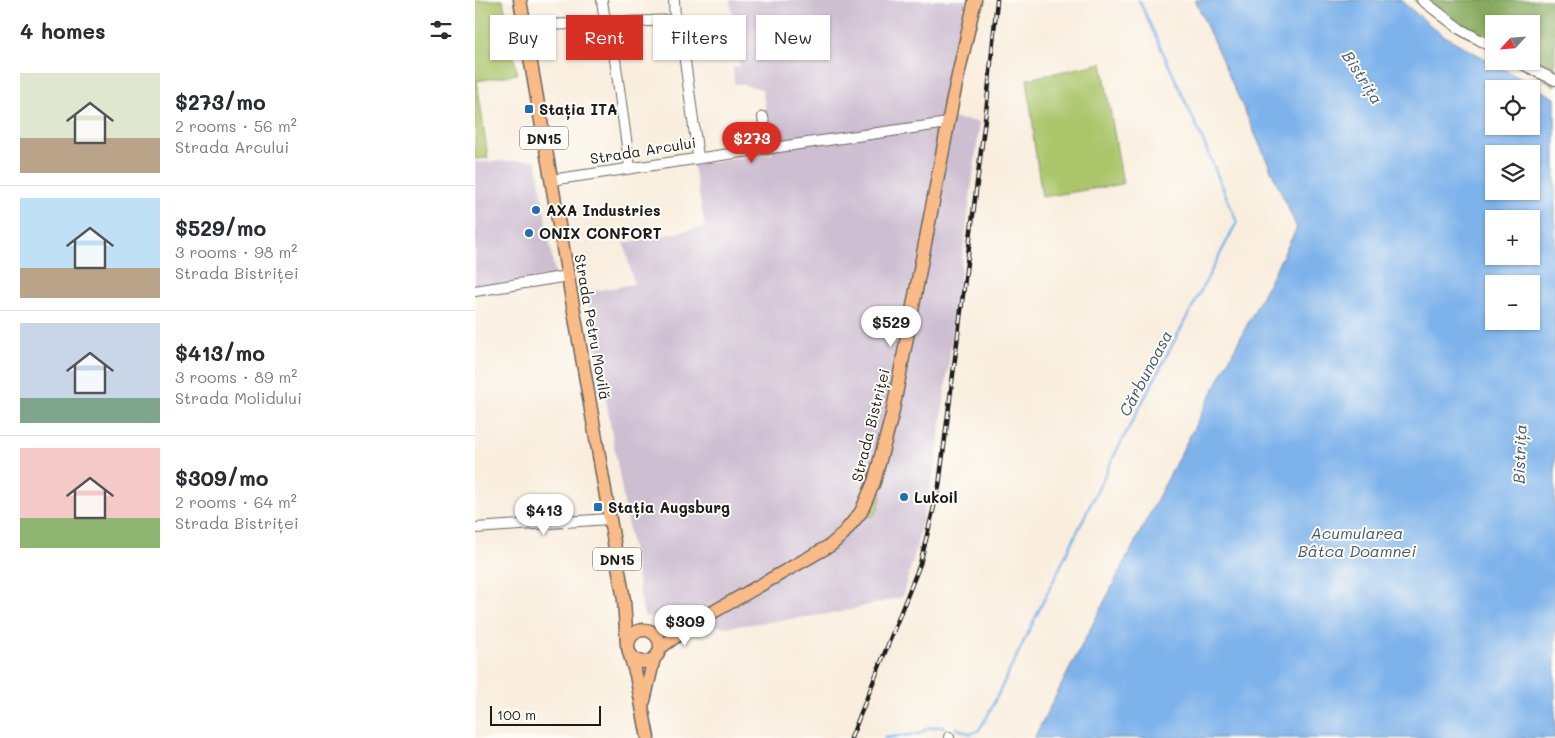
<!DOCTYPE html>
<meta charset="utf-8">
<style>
:root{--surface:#fff;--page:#f7f7f7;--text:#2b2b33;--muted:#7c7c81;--line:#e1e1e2;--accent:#d93025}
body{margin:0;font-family:Mali,sans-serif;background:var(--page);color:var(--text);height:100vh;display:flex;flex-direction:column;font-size:19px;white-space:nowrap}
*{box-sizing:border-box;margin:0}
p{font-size:16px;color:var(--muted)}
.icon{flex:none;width:28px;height:28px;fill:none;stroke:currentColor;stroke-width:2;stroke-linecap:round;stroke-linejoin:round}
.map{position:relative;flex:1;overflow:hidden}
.sheet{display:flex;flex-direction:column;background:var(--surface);width:475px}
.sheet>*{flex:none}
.guide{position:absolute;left:15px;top:15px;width:475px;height:45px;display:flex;gap:10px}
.needle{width:32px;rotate:244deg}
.tools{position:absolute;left:1010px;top:15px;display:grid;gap:10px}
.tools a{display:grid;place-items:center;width:55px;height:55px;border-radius:0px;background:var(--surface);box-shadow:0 1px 4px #0004;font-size:25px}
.scale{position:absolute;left:15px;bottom:12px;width:111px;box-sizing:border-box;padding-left:5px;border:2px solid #1c1c1c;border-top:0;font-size:14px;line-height:18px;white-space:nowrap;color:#1c1c1c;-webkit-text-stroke:4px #fdfcf7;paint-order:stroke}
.price{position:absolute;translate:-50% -42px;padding:0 11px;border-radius:18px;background:#fff;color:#222;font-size:16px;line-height:32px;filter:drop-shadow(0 1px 2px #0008)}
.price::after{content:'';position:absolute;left:50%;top:30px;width:15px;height:11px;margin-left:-8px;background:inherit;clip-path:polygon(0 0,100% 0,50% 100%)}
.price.on{background:var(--accent);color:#fff}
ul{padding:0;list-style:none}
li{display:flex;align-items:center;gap:15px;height:125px;padding:0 20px}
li+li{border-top:1px solid var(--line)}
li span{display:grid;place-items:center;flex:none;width:140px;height:100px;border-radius:0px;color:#555}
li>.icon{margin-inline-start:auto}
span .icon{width:60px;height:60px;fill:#fffc;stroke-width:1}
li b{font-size:21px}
h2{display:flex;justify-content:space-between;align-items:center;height:60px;padding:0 20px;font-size:21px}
.tag{padding:0 18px;border-radius:0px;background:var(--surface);box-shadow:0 1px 4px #0004;font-size:18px;line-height:45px}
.tag.on{background:var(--accent);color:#fff}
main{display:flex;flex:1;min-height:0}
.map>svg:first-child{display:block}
.industrial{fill:#cdbed2}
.green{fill:#aac56b;stroke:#637044}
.forest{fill:#87aa5f;stroke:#52633e}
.water{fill:#7eb2eb;stroke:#4d6784;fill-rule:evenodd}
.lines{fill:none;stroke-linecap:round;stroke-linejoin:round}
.stream{stroke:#7eb2eb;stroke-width:2.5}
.minor-casing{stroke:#696660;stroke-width:12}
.major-casing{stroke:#696660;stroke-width:15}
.minor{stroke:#fff;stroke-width:10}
.major{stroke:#f9bc89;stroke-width:12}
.rail-casing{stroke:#1c1c1c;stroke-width:4.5}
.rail{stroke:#fdfcf7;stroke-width:2.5;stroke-dasharray:8;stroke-linecap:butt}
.poi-dot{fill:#1f6fb2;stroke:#fdfcf7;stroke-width:2}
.labels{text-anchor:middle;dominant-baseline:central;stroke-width:4;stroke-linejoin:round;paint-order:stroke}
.shield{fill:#fdfcf7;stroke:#605f5e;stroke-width:1}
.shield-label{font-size:14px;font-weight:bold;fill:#1c1c1c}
.poi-label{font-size:15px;font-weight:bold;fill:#1c1c1c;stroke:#fdfcf7;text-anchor:start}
.street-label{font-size:15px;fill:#1c1c1c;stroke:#fdfcf7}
.water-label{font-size:16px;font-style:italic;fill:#43586f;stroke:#fdfcf7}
</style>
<main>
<section class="sheet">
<h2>4 homes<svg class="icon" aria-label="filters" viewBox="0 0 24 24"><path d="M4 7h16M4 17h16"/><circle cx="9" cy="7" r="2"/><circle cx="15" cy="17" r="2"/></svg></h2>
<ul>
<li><span style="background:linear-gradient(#dfe7d0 65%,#b9a48a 0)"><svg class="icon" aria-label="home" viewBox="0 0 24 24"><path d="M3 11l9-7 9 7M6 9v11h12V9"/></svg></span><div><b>$273/mo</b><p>2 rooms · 56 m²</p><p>Strada Arcului</p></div></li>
<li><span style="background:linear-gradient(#bfe0f5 70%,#b9a48a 0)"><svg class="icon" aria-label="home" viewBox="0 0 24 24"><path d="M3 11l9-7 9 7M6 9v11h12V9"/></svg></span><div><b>$529/mo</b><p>3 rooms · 98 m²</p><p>Strada Bistriței</p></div></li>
<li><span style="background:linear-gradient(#c9d6e8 75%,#7fa58c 0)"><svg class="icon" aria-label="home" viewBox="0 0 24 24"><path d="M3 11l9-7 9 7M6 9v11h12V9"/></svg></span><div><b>$413/mo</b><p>3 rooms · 89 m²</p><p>Strada Molidului</p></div></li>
<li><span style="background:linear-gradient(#f6c9c9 70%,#8fb573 0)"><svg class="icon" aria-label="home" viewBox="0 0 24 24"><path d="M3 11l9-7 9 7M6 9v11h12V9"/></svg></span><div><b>$309/mo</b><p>2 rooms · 64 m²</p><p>Strada Bistriței</p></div></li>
</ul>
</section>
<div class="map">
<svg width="1080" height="738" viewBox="0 0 1080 738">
<rect width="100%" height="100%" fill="#fdfcf7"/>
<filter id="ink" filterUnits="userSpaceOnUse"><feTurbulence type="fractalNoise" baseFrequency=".02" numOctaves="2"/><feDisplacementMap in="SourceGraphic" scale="10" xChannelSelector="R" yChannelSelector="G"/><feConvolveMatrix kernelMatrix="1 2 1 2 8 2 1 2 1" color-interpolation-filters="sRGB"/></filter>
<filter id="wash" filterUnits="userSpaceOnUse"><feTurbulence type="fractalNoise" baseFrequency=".0096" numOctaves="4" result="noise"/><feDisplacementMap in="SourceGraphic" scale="20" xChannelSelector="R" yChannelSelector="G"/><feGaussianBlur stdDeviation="1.12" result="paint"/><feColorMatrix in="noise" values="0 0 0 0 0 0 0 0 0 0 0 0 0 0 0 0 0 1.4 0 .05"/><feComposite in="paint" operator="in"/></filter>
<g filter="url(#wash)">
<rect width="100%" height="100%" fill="#f9eede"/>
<!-- industrial -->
<path class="industrial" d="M255 0H491L468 117 505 122 461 462 440 553 427 597 362 613 253 627 169 616 112 292 159 284 149 243 230 227 218 164 298 154 287 89 259 83 258 68 265 66Z
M61 160 80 275 0 288V162Z"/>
<!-- green -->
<path class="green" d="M0 0H28L42 74 2 81 13 158 0 159Z
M627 63 648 184 567 197 558 135 559 133 552 79Z
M404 490 406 491C405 500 405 512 396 517L393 514Z"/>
<!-- forest -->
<path class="forest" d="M939 0H1080V86L1037 61H1056V24H1019V51L954 14Z"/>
<!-- water -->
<path class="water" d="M720 0H925L966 34 1080 98V738H559L822 228ZM1019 89H1056V126H1019ZM1019 154H1056V191H1019ZM1019 219H1056V256H1019ZM1019 284H1056V321H1019Z"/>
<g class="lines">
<!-- stream -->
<path class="stream" d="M481 728 496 734 504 730 512 717 640 454 762 222 727 138 664 0
M409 738 443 734 453 728 470 726"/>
</g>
</g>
<g filter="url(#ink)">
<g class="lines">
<!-- minor casing -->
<g class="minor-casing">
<path id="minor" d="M127 0 129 15 135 23 155 168
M199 0 200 20 205 24 223 157
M947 0 985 29 1019 48
M73 52 70 25 200 20
M1041 61 1080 80
M288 117 293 149
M76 180C208 160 341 142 473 123
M0 291 93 276
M0 528 134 519
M474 737V738"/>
</g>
<!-- major casing -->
<g class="major-casing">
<path id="major" d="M45 0 149 600 152 645
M153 646a16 16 0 1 1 32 0a16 16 0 1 1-32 0Z
M185 648 219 623 356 545 368 534 386 512 399 482 417 415 478 98 500 0
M154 652 161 675 173 738
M169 701 179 658"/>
</g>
<!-- minor -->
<use href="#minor" class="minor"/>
<!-- major -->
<use href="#major" class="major"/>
<!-- rail casing -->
<g class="rail-casing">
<path id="rail" d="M376 738 445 564 464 486 512 103 522 0"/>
</g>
<!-- rail -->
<use href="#rail" class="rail"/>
</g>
</g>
<!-- markers -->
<g class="poi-dot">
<rect x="49" y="104" width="10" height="10" rx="2.5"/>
<circle cx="61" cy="210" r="5"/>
<circle cx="54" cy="233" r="5"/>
<circle cx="429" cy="497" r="5"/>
<rect x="118" y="502" width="10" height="10" rx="2.5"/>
</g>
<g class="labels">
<!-- shield labels -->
<g class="shield">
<rect x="45" y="126.5" width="48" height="23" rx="4"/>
<rect x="118" y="547.5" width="48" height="23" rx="4"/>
</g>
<g class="shield-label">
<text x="69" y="138">DN15</text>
<text x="142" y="559">DN15</text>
</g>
<!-- poi labels -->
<g class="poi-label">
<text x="64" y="109">Stația ITA</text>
<text x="71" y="210">AXA Industries</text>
<text x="64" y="233">ONIX CONFORT</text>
<text x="439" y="497">Lukoil</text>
<text x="133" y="507">Stația Augsburg</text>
</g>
<!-- street labels -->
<g class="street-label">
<text transform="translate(168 150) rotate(-9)">Strada Arcului</text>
<text transform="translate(118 327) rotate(80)">Strada Petru Movilă</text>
<text transform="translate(395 425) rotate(-76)">Strada Bistriței</text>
</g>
<!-- water labels -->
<g class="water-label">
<text transform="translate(888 77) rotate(57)">Bistrița</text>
<text transform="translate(670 373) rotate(-62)">Cărbunoasa</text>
<text transform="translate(1044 454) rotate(-88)">Bistrița</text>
<text x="882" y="532">Acumularea<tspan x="882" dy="18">Bâtca Doamnei</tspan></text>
</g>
</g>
</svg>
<div class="tools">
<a><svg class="needle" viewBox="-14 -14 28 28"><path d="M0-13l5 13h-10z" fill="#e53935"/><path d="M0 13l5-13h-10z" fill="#7c7c81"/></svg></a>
<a><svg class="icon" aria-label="locate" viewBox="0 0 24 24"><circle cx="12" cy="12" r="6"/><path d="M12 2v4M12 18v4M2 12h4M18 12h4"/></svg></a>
<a><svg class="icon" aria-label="layers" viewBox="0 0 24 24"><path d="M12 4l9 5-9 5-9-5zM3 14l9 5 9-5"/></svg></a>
<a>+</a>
<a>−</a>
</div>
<div class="scale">100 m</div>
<b class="price on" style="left:277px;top:164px">$273</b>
<b class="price" style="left:416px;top:348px">$529</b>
<b class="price" style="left:69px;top:536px">$413</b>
<b class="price" style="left:210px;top:647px">$309</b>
<div class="guide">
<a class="tag">Buy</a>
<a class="tag on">Rent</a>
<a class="tag">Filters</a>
<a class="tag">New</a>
</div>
</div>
</main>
